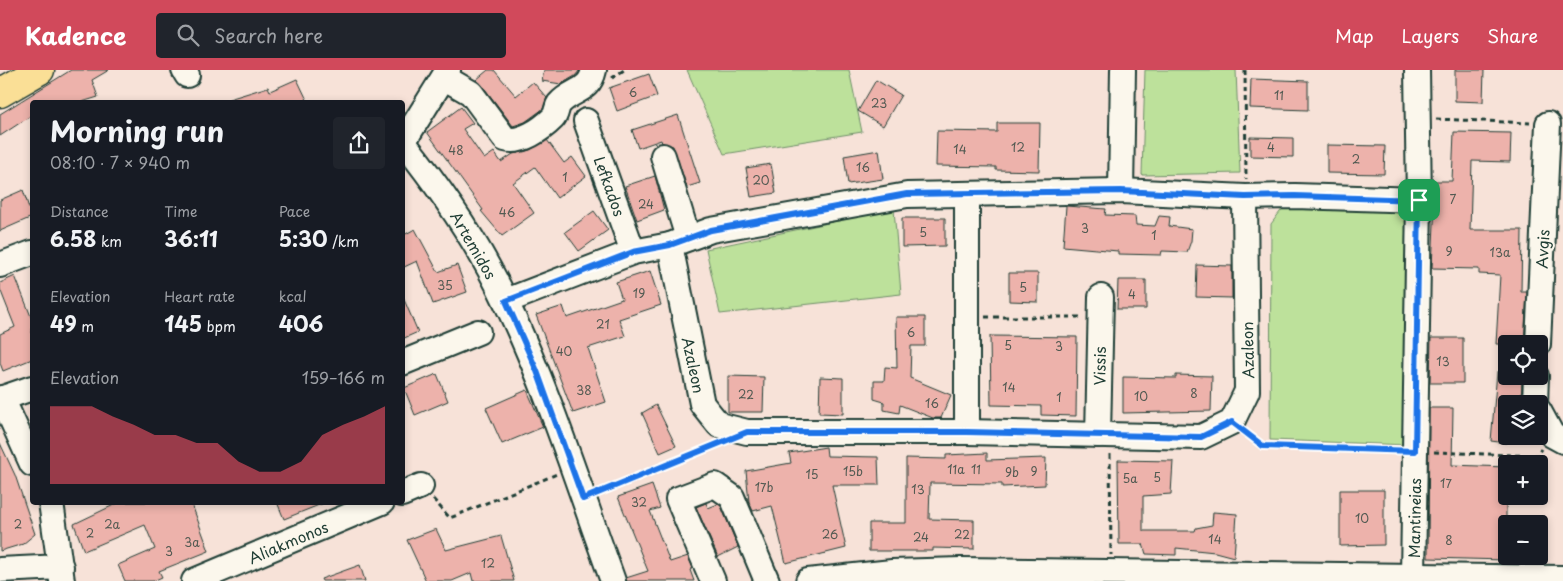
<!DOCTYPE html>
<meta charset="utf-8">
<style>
body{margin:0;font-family:"Playpen Sans",sans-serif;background:#20242c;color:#f1f3f6;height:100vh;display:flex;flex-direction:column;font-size:19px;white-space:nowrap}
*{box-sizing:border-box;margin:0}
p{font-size:16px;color:#9ea1a6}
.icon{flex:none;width:28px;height:28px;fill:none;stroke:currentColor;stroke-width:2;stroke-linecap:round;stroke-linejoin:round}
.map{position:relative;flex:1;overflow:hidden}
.sheet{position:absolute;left:30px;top:30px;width:375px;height:405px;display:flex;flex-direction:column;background:#171b24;border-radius:5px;box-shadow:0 2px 8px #0003}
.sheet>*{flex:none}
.fabs{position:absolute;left:1498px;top:265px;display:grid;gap:10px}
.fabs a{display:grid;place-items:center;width:50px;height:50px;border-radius:5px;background:#171b24;box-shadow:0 2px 8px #0003;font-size:25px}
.pin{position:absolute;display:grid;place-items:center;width:42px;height:42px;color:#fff;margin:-21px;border-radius:10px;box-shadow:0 2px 8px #0006}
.round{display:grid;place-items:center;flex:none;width:52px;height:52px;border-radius:5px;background:#20242c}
.summary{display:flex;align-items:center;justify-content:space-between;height:85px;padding:0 20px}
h1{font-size:28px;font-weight:700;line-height:38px}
.metrics{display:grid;grid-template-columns:repeat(3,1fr);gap:8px;height:85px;padding:5px 20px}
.metrics div{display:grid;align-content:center}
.metrics b{font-size:21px;font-weight:700}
.metrics small{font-size:14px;font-weight:400}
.metrics p{font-size:14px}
.chart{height:140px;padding:10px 20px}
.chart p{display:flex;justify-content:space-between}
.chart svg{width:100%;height:90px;margin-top:5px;fill:#d1495b;opacity:.7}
header{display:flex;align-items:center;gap:30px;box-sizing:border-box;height:70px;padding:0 25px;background:#d1495b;color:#fff}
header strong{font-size:24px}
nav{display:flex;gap:28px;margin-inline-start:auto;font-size:18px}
.search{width:350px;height:45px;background:#20242c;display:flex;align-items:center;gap:12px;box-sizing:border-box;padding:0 18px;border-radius:5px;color:#9ea1a6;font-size:19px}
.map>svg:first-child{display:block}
.green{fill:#bde19b;stroke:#6e8f68}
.building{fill:#edb2ab;stroke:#1f3d34}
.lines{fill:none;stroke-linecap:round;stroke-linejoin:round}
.minor-casing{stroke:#1f3d34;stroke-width:28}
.major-casing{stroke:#1f3d34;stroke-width:31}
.path{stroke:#1f3d34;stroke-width:3;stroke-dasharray:5 4;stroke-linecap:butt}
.minor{stroke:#fbf7ec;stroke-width:24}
.major{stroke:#fadf96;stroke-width:28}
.route-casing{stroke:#fff;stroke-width:10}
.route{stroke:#1a73e8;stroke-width:6}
.labels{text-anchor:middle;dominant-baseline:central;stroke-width:4;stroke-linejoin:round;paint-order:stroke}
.number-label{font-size:12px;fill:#525a52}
.street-label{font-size:15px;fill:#1f3d34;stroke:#fbf7ec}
</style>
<header>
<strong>Kadence</strong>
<div class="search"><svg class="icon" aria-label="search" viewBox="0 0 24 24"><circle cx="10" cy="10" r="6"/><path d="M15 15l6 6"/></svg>Search here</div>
<nav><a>Map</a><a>Layers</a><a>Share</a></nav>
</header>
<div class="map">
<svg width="1563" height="511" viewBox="0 0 1563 511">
<rect width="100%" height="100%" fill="#f7e2d8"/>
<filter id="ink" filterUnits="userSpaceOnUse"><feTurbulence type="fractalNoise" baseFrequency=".02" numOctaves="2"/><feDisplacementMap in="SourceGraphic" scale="10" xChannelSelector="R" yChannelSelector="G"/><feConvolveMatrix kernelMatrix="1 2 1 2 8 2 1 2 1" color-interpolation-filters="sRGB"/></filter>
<g filter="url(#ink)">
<g class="green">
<path d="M687,0H849L862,62L724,84Z"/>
<path d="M1145,0H1236L1240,103L1142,105Z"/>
<path d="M1409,137L1408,375L1270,370L1271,154L1283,138Z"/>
<path d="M894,139L901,224L720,244L706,179Z"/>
</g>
<g class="building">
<path d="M71,0H109L92,10L98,27L82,32H32V45L0,66V44Z"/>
<path d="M488,0H494L516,26L533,12L547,28L543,39L525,52L513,56L482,15L476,10Z"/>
<path d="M544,0H580L575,6L561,14L542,11Z"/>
<path d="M1455,0H1484L1483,32L1455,31Z"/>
<path d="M649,4L657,26L617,41L609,18Z"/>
<path d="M297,9L308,32H229V29L268,17L270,21Z"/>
<path d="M1251,9L1308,11V40L1250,38Z"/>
<path d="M876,10L901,25L883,56L858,41Z"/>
<path d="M461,37L473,53L463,59L484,89L494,82L501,92L513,84L530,80L547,70L564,93L572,87L586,106L557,128L535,97L513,113L534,143L502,166L481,141L483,140L427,62Z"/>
<path d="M678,45L700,113L687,117L673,76L662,73L661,70L638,78L632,60Z"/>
<path d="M997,53H1040L1039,101L996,100V97L936,96L937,61L997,62Z"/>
<path d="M1454,62L1511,63L1510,92L1472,91L1470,160H1522L1521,222H1527L1524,274H1496L1500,205L1479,204V199L1432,198L1436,111H1452Z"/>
<path d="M1250,67L1293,68V87L1250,86Z"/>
<path d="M1327,75L1385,76L1384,104L1327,103Z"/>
<path d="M879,80L883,109L848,114L844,86Z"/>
<path d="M771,94L776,123L751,127L746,98Z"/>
<path d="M655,106L664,140L637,150L625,116Z"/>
<path d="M23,120L32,147L0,161V130Z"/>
<path d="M1066,136L1106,139L1105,145L1135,146L1136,155L1155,156L1159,146L1170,147L1169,156L1192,159L1191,171L1187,182L1162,181L1161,185L1118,184V181L1063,176Z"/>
<path d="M594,141L608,160L579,181L565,162Z"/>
<path d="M902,148H945V176L902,177Z"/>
<path d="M415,159L438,202L457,195L467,222L433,234L417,191L402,198V166Z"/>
<path d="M1197,195L1232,196V228L1196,227Z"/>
<path d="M650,201L661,235L619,249L625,266L588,278L606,332L573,343L536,245L563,236L567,248L622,229L616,212Z"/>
<path d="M1009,203H1038V232L1009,231Z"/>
<path d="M15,206L32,249V289L3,301L0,293V264L15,257L0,219V213Z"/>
<path d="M1118,210H1146V239H1117Z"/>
<path d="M402,225L418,262L402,269Z"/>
<path d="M896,247H925V276H911L910,308L951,325L941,348H933L900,335L899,343L884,340V332L874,329V311H884L885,297L897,298Z"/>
<path d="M990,266L1077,267L1076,346L1041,345V336L991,335Z"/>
<path d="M1431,268H1463V313H1430Z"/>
<path d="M1497,302L1506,303V306H1518V310H1522L1521,334H1506V373L1491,371Z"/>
<path d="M437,304L448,331L415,345L404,318Z"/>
<path d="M1176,305L1212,306L1211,341L1123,343V307L1176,308Z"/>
<path d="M728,306L764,307L763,342H728Z"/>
<path d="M820,307L843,308V344L819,343Z"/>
<path d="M527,320L543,357L502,374L486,338Z"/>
<path d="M656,335L676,376L660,383L642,343Z"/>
<path d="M1429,338H1453L1452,395L1506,397V490L1428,488Z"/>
<path d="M0,373L15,405L35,464L23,474L0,481Z"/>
<path d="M826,377L827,386L878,387L879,415H832L846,478L786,493L772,436L753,441L749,432L746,401L791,393L789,383Z"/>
<path d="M987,383V390L1046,388L1045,415L1002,417V414L930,413L929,449L974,450V479L933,478V481H869V453H906V388L946,389V385Z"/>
<path d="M1118,390L1173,391L1171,424L1143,426V461H1195L1196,458L1212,455L1213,442L1237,444L1234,487L1215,482L1176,478V485L1146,484L1143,474H1119Z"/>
<path d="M652,415L660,438L650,441L670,492L688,486L693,498L690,500L694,511H626V508L648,501L618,427Z"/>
<path d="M1340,420H1384V475L1340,476Z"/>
<path d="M120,432H191L209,481L159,501L162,507L153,511H125L118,495L155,479L145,455L84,481L74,454Z"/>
<path d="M277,432H324V433L284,449Z"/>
<path d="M706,433L708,438L718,434L721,436L738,477L718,487L696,437Z"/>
<path d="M436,459L446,480L501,466L514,511H473L471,503L452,511H426L407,470Z"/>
<path d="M360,495L365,511H322L321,509Z"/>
</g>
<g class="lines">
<defs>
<g id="minor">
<path d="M184,0L187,5"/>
<path d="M445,8L471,23L505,69C521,74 542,59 553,48C557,44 556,38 559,34C572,19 589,23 594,0"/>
<path d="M586,51L633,182"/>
<path d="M404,73C443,122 479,174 506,232C549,321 579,418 613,511"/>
<path d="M402,74L448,0"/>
<path d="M663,86L688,168"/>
<path d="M1121,121L1123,0"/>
<path d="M967,124V362"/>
<path d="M670,175L702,334L719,355L747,362H967L1201,367L1232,352L1247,321L1245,127"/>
<path d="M0,195L32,183"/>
<path d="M506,231L633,182L670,175L711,160L907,125L1121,121L1245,127L1295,126L1419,130"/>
<path d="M1538,274L1548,54"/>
<path d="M402,293L478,262"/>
<path d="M2,328L32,394"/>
<path d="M0,329L32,318"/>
<path d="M1535,334L1536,306"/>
<path d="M1539,341L1552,365L1563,371"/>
<path d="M1098,365L1101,227"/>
<path d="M402,424L421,416"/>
<path d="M51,432L62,511"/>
<path d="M0,500L61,497"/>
<path d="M1413,506L1419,130L1417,0"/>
<path d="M194,511L382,432"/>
<path d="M713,511L678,429L715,415L732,427L767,511"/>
<path d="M808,511L892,502L961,500L1563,508"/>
</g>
<path id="major" d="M0,23L40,0"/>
</defs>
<use href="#minor" class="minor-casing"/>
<use href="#major" class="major-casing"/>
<g class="path">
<path d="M1245,0L1246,109"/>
<path d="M612,8L624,0"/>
<path d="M1436,49L1530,53"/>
<path d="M985,247H1082"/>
<path d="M1246,363L1263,376L1398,380"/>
<path d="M1434,382L1536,386L1541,379"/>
<path d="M1110,384L1111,485"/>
<path d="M602,421L716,375"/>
<path d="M433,429L450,448L557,404"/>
</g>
<use href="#minor" class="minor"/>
<use href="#major" class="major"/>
</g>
</g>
<g class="lines" filter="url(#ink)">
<defs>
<path id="route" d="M1121,121L1245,127L1295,126L1419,130L1415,381L1263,376L1232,352L1201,367L967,362H747L583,429L537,301L506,231L633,182L670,175L711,160L776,148L907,124Z"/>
</defs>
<use href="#route" class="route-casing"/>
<use href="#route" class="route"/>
</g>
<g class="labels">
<g class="number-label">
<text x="633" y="22">6</text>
<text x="1279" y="25">11</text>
<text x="879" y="33">23</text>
<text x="1018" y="77">12</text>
<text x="1271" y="77">4</text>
<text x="960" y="79">14</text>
<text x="456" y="80">48</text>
<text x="1356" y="89">2</text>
<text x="863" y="97">16</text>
<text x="565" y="107">1</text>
<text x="761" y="110">20</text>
<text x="1453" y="129">7</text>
<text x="646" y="134">24</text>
<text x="507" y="142">46</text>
<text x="1085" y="158">3</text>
<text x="923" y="162">5</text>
<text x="1154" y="165">1</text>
<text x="1449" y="181">9</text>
<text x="1500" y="182">13a</text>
<text x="445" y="215">35</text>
<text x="1023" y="217">5</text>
<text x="639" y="223">19</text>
<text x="1132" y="224">4</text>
<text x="603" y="254">21</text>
<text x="911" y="262">6</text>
<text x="1008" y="275">5</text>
<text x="1059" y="276">3</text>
<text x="564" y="281">40</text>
<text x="1443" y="291">13</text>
<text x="1009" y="317">14</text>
<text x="584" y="320">38</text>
<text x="1194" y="323">8</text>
<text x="746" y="324">22</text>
<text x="1141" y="326">10</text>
<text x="1059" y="327">1</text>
<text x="932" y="333">16</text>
<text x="956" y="399">11a</text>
<text x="976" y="399">11</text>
<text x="853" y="401">15b</text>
<text x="1034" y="401">9</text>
<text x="1012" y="402">9b</text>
<text x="812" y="404">15</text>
<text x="1157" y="407">5</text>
<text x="1130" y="408">5a</text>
<text x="1446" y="413">17</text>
<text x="764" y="417">17b</text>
<text x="918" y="419">13</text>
<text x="639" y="432">32</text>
<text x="1362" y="448">10</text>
<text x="18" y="454">2</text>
<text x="112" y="454">2a</text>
<text x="90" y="463">2</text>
<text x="830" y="464">26</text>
<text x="962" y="464">22</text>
<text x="921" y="467">24</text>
<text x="1215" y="469">14</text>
<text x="1449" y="470">8</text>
<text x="192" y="472">3a</text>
<text x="169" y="481">3</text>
<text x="488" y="493">12</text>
</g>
<g class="street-label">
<text transform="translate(610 116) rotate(70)">Lefkados</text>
<text transform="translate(474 175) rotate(60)">Artemidos</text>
<text transform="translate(1542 179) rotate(-87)">Avgis</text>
<text transform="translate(1247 280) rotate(-91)">Azaleon</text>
<text transform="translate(694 295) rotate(78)">Azaleon</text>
<text transform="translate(1099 296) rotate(-89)">Vissis</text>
<text transform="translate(1414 448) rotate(-89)">Mantineias</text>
<text transform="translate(288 472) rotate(-23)">Aliakmonos</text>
</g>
</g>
</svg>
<div class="fabs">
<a><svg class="icon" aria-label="locate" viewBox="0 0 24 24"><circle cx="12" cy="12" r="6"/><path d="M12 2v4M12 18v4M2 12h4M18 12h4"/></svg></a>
<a><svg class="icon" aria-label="layers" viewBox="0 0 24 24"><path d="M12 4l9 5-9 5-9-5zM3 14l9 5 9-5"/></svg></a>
<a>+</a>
<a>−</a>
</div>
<div class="pin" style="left:1419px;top:130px;background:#1e9e55"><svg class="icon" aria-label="arrive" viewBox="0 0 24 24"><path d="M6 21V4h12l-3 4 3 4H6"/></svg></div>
<section class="sheet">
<div class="summary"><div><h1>Morning run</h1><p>08:10 · 7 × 940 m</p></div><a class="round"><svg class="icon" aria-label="share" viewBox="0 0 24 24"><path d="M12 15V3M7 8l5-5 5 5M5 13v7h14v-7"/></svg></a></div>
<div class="metrics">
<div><p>Distance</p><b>6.58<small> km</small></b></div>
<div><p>Time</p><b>36:11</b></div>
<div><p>Pace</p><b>5:30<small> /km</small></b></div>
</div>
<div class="metrics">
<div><p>Elevation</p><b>49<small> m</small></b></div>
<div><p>Heart rate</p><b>145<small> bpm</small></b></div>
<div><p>kcal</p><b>406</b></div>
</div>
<div class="chart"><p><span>Elevation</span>159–166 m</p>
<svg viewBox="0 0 160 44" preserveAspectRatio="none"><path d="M0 44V6L10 6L20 6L30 11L40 15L50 20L60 20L70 24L80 24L90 33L100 38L110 38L120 33L130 20L140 15L150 11L160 6V44z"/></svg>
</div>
</section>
</div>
